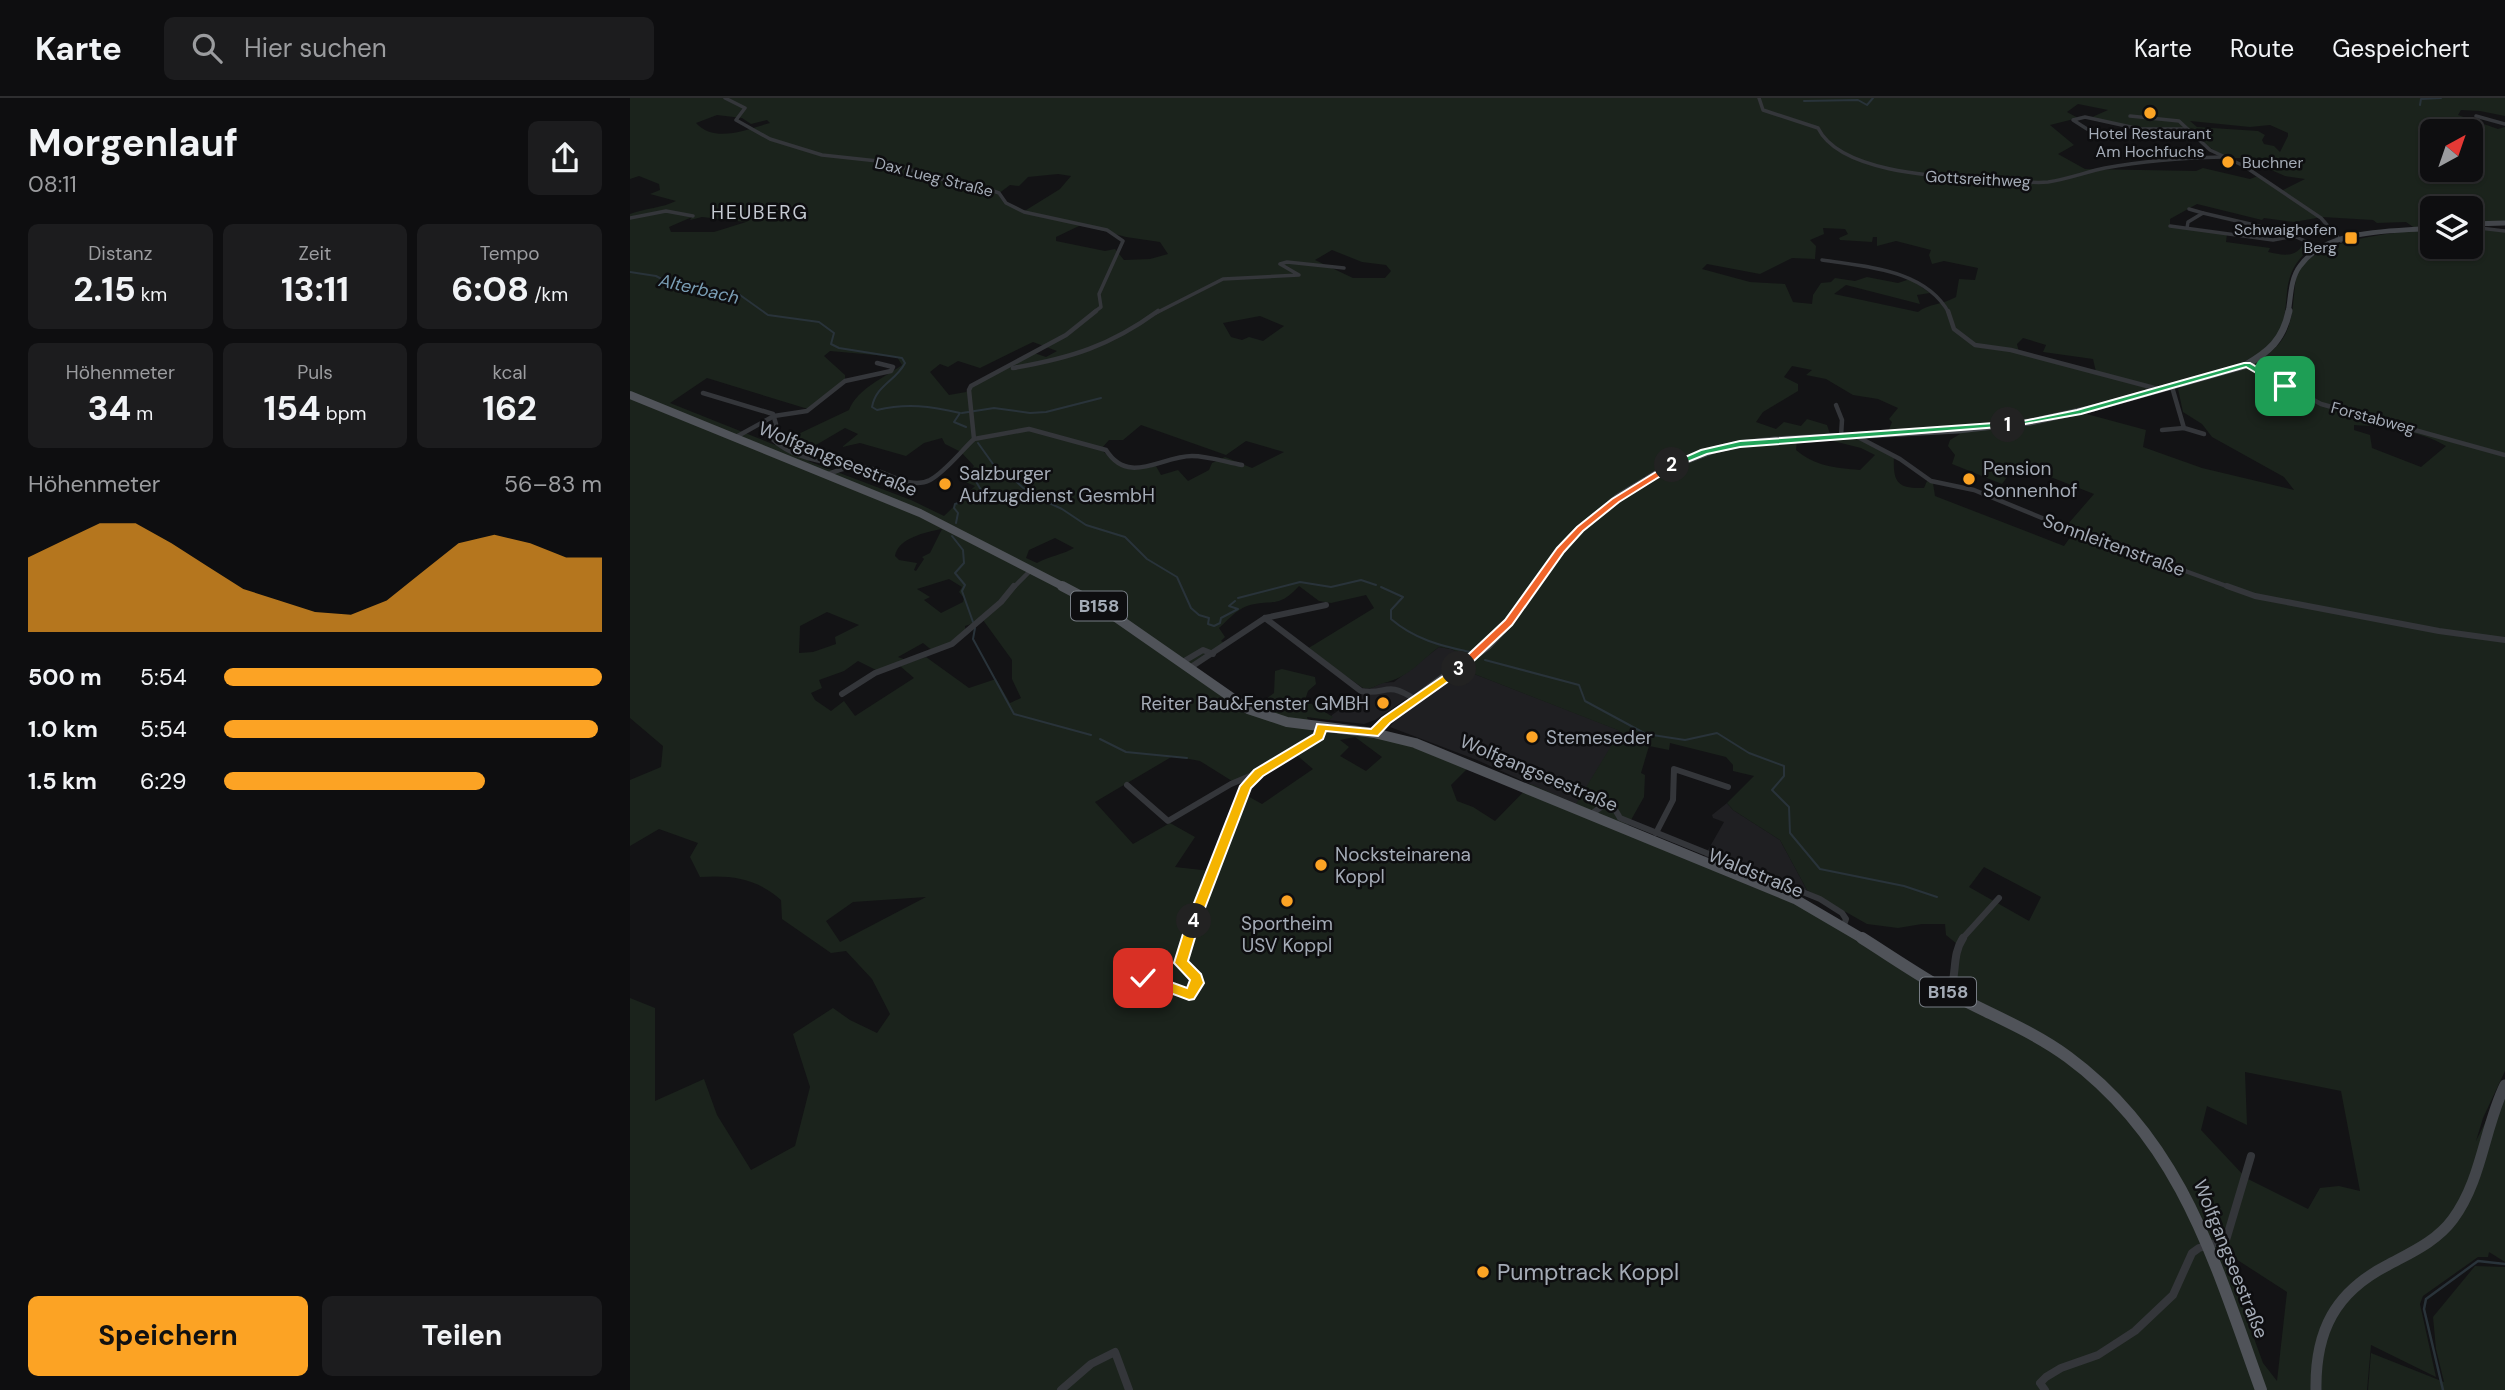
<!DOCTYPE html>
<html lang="de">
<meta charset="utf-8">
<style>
body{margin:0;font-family:"DM Sans",sans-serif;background:#1c1c1e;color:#f1f3f6;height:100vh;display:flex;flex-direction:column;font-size:26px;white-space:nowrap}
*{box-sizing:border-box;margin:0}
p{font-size:23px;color:#9b9c9f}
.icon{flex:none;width:38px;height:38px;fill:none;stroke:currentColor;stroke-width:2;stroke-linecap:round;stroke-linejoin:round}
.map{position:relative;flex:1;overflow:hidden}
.side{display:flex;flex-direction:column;background:#0e0e10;width:630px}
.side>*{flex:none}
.needle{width:46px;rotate:40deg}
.tools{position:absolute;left:1790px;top:21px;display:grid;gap:14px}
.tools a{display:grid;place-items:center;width:63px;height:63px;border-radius:10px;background:#0e0e10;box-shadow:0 2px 5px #0004,0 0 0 2px #2e2e30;font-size:35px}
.pin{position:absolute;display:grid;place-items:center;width:60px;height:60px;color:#fff;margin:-30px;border-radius:14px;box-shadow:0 4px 10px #0006}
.km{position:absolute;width:35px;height:35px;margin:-18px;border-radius:50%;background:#222;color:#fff;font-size:19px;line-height:35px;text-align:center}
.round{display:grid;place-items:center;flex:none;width:74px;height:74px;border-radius:10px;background:#1c1c1e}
.head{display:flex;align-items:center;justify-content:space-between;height:119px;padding:0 28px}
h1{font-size:38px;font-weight:700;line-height:52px}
.stats{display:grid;grid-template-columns:repeat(3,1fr);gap:10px;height:119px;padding:7px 28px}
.stats div{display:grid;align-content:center;border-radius:10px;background:#1c1c1e;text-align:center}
.stats b{font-size:35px;font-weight:700}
.stats small{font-size:19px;font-weight:400}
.stats p{font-size:19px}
.chart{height:196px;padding:14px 28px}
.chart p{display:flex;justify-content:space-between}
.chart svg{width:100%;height:126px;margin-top:7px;fill:#fca324;opacity:.7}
.primary-button{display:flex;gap:14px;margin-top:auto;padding:14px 28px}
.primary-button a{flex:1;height:80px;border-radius:10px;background:#fca324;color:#111;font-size:28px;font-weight:700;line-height:80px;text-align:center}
.primary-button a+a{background:#1c1c1e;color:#f1f3f6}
ul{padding:0 28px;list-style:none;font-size:23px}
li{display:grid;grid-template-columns:112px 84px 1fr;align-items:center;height:52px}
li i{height:18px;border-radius:9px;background:#fca324}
header{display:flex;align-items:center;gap:42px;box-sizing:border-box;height:98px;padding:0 35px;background:#0e0e10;border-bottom:2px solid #2e2e30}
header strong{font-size:33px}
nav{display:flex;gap:38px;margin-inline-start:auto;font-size:24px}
.search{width:490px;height:63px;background:#1c1c1e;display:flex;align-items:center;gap:18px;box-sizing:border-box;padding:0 24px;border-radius:10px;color:#9b9c9f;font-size:26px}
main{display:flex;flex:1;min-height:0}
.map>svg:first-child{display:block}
.built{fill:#1f1f22}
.green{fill:#1b231c;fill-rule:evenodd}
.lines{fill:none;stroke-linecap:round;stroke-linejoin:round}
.stream-far1{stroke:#29333a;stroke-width:2}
.stream{stroke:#29333a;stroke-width:2.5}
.street-far3{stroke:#34363a;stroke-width:3.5}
.street-far2{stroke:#34363a;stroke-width:4.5}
.street-far1{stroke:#34363a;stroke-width:6}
.street{stroke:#34363a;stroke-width:8}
.secondary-far3{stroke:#42454a;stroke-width:5}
.secondary-far2{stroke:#42454a;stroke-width:7}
.secondary-far1{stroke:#42454a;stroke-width:9}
.secondary{stroke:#42454a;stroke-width:11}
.primary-far2{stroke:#505359;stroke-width:8}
.primary-far1{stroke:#505359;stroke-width:10}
.primary{stroke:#505359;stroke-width:12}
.split-1{fill:#22a559;stroke:#fff;stroke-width:2}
.split-2{fill:#22a559;stroke:#fff;stroke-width:2}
.split-3{fill:#f0652b;stroke:#fff;stroke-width:2}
.split-4{fill:#f5b400;stroke:#fff;stroke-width:2}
.split-5{fill:#f5b400;stroke:#fff;stroke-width:2}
.poi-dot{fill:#fca324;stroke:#0e0e10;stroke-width:2.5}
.labels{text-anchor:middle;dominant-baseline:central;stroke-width:5;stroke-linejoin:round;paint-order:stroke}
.far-poi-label{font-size:16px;fill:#a4abb6;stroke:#0e0e10}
.far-street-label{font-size:16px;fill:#a4abb6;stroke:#0e0e10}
.far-water-label{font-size:18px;font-style:italic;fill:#799db4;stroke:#0e0e10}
.shield{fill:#0e0e10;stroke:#777c84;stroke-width:2}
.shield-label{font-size:18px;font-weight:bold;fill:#a4abb6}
.far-quarter-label{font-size:19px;letter-spacing:2px;fill:#c5cad2;stroke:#0e0e10}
.street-label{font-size:19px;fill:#a4abb6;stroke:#0e0e10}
.poi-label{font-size:19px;fill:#a4abb6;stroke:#0e0e10;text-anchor:start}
.near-poi-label{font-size:23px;fill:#a4abb6;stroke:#0e0e10;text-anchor:start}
</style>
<header>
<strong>Karte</strong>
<div class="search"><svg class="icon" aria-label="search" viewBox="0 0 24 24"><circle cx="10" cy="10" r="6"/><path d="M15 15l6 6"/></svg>Hier suchen</div>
<nav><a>Karte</a><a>Route</a><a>Gespeichert</a></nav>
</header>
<main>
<section class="side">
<div class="head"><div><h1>Morgenlauf</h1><p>08:11</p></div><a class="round"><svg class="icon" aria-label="share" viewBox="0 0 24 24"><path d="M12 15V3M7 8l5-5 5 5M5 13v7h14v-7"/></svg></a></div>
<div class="stats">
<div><p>Distanz</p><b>2.15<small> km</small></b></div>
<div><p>Zeit</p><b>13:11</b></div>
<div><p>Tempo</p><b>6:08<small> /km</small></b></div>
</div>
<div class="stats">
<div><p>Höhenmeter</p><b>34<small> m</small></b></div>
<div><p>Puls</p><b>154<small> bpm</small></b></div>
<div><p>kcal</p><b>162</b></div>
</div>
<div class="chart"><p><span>Höhenmeter</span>56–83 m</p>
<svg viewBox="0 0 160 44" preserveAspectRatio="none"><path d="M0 44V18L10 12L20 6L30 6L40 13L50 21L60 29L70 33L80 37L90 38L100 33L110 23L120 13L130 10L140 13L150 18L160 18V44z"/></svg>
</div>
<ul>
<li><b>500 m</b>5:54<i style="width:100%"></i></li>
<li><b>1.0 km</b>5:54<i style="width:99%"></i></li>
<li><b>1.5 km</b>6:29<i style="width:69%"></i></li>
</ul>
<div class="primary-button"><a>Speichern</a><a>Teilen</a></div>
</section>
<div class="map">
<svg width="1875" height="1292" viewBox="0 0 1875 1292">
<rect width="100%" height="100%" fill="#131315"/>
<g class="built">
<path d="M809,549L821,551L839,559L745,622L734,626L699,622L702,617L739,591L752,585L764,584Z"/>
<path d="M834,572L991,633L946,707L847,662L760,629L767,620Z"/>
<path d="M1097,705L1103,712L1150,742L1177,792L1171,795L1074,759L1094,724L1083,720L1082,717Z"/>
</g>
<g class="green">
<path d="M0,0H1875V18L1850,13L1831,12L1828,17L1868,31L1875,29V123L1841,125V110H1802V129L1786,131L1776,124L1747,125L1743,122L1692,119L1664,124L1634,120L1632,122L1567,106L1540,121V129L1597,136L1596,144L1640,150L1638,154C1652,157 1664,160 1672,148H1684C1639,180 1671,216 1639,247C1615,271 1579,272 1550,284L1614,266L1420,319L1349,328L1258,334L1262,324L1259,321L1268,310L1248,301L1223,297L1196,281L1176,277L1182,272L1162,268L1154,279L1168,286V293L1133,314L1126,324L1146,331L1154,324L1171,328L1177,321L1197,327L1200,336C1179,343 1153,340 1130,342C1089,346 1054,358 1019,379L1013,378L1015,381C984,402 952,422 928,452C898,489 876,528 839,559L821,551L809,549C789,564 779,579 754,585C745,587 743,592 733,590L677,551L744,510L736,497L701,505L689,503L669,488C647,512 642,500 617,508C606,512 597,523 589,530L595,539L591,543L597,547L560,569L624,610L644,595L645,573L652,571L685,579L686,586L678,593L675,602L703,619L699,622L677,619L682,634C738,632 788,650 839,669L821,687L827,703L843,709L865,723L901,686L946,706L990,633L834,572C850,558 866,543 879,527C900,502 915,473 936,449C972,407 1035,365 1088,352C1114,345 1140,344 1167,342L1166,352C1184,368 1206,370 1230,372L1245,357L1231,350L1195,341L1229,339L1264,357C1263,382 1265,391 1294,390L1297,383L1303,385L1305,398L1434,448L1444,434L1438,426L1464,396L1413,376L1410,379L1383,371L1372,386L1322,366L1325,357L1318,348L1320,342L1330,336L1326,332L1401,325L1453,315L1516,332L1513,349L1572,370L1664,392L1654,379L1582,339L1572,326L1553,314L1548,291C1577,272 1618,277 1645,250C1665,231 1662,205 1666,180C1674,140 1773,134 1802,131V149H1841V130L1875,134V973L1853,1020L1846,1043L1875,984V1164L1859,1154L1858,1159H1848L1793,1198L1790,1206L1806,1279L1741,1247L1737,1292H0V900L25,910V1003L74,981L87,1017L121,1072L165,1048L180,989L163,936L203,910L220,922L247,935L260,916L242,881L216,853L201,855L152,821L151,802C126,780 102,777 70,779L60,759L68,745L29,731L0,748V682L31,669L33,648L0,620V116C16,110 32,110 46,103L20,96L30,92L29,86L9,78L0,81ZM1448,6L1478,12L1460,20L1510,30H1558L1573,45L1596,60H1622L1634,66L1632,68L1655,78L1675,81L1651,93L1628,78L1620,81L1573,70L1566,73L1455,71L1428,56L1444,47L1420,27L1448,20L1437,14ZM87,17L112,20L121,26L137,22L140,25C118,31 85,46 66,25ZM1560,23L1620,29L1640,27L1658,35V38L1650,54L1644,48L1634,46L1632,42L1635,37L1628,33L1567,29ZM1802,33H1841V72H1802ZM428,76L441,78L430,91L393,114L374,105L368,96L380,87L389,88L398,79ZM62,119L60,122L72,119L116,124L84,134H41L39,129ZM451,127L496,139L530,144L538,156L520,161L494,162L485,151L475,153L426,143V139ZM1193,130L1215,131L1218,136L1209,140L1210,142L1242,144L1243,139H1247V148L1266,143L1301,152L1299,157L1302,166L1314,163L1348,170L1345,182L1329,181L1326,199C1314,206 1298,206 1288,214L1204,196L1216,187L1290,206L1287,197L1300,195L1280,181L1268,185L1237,179L1225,183L1205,180L1201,184L1191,185L1183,197L1182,206L1163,204L1155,186L1120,184L1072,171L1077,166L1130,176L1162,160L1185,161L1186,148L1180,142L1194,136ZM702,152L732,164L756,167L761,173L755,180H723L685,162ZM630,218L654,228L633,243L619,239L612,242L601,239L593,225ZM1393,240L1416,247L1413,254L1463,261L1466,274L1389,255L1387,246ZM403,244L427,253L416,259L404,255L343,286L336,294L319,297L300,274L310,266L318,269L328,263L350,270ZM200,253L267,259L272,267C254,280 228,290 219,312L145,347L40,305L77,280L178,311L194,302L215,282V277L194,258ZM511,327L596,357L616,343L654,354L622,370L595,359L582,365L579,372L558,383L548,372L531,377L526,368C497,374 491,371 471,351L479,342H493ZM1724,327C1755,329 1789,332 1816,348L1791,369L1742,350L1740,337L1724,332ZM215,330L228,336L212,349L230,345L276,358L294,345L312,340L315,346L331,354L344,368L333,383L345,388L314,418L281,402L178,363L196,352L186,347ZM312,431L300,455L292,459L294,461L286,473L284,472L287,465L269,462L265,458C268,440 296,434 312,431ZM425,440L444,450C434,456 420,458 407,465L396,460L399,452ZM319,481L332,489L329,494L334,500L333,504L311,515L294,502L300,499L287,491ZM197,514L229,527L205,539L206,546L183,554L169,555L170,528ZM353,522L382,562V581L391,600L380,605L366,581L339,590L296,559L270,568L284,580L225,618L214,603L201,613L185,602L181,595L192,590L189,582L214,573L228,563L248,573L279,563L268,559L293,545L304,554L336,536L335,528ZM725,639L752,659L736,673L710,658L719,649L710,642ZM1040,645L1096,659L1103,667V673L1124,678L1097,705L1103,712L1150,742L1177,792L1237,826L1268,830L1292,826H1315L1316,837L1327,846L1321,868L1322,891L1259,853L1236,846L1180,812L1091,776L1074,759L997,729L1014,699L1015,677L1011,675L1019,648L1039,652ZM663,654L683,671L632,706L614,696L581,773L545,769L565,739L540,725L503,746L465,704L543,658L570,663L602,683L625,675ZM1354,769L1411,799L1399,823L1339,789ZM296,799L210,844L196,823L223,804ZM1615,974L1711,993L1730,1093L1709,1088L1690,1090L1678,1111L1616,1080L1571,1032L1577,1008L1617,1027ZM1592,1152L1657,1194L1647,1283L1633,1265Z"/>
<path d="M1845,1168L1875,1169V1292H1738L1741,1255L1814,1284L1806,1251L1803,1219Z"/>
</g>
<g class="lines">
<g class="stream-far1">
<path d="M1174,3L1228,2L1237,7L1243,0"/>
<path d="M1790,7L1791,1L1811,0"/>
<path d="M0,174L26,178L41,186L60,190L110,197L138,217L189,224L204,235L201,246L209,250L272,260L275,265C266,283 246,287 242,309L247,312C276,305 301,308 330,315L324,324L336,329"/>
<path d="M332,315L364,310L400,315L416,314L471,300"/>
<path d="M348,345L368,373L380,378L400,396L432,411L456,427L495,439L517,461L547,479L561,510L569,517L579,520L578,526L584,528L590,525L591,520L608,511L599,508L605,503"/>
<path d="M326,425L328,415L324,410L325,406C337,403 340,396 351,392L344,380L350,377L377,378"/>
<path d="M322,438L333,452L334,465L325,475L335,487L332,493L343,524"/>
<path d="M751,489L773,499L761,512V521C784,541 811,548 840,554"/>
<path d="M608,500L670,484L701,489L731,482L746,487"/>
<path d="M345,530L343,541L384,616L461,637"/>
<path d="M855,562L949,587L955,603L1016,636L1055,642L1087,635L1119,655L1154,668V678L1142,692L1159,709L1160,735L1190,771L1274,788L1307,799"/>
<path d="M470,641L496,654L557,660"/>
</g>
<path class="stream" d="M1813,1292L1794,1211L1796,1201L1848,1163L1875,1166"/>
<g class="street-far3">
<path d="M95,0L115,10L106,22L140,41L192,57L257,64L305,80L352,89L369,95L376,105L394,114L477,132L493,143L469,196L471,209L463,215"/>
<path d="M1129,0L1133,12L1188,30C1211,77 1319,79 1365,82C1382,82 1401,86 1418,84C1438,81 1456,74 1475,70C1514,63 1553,60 1592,59"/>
<path d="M1500,18L1549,23L1580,52L1614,68L1691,120L1711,143"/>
<path d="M1846,18L1875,26"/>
<path d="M1457,31L1443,22L1455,19L1510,31H1557"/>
<path d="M1559,111L1573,115"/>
<path d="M0,120L36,113L63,118"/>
<path d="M1540,128L1643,142L1664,138L1691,150"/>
<path d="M1841,129L1875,133"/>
<path d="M1557,130L1558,124L1573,115L1663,136"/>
<path d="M1192,162C1236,169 1295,171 1319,215"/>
<path d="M526,215L593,181L669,177L650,166L657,164L714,170"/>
</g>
<g class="street-far2">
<path d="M1318,213L1324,231L1345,247L1381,252L1532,292"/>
<path d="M1617,266L1691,306L1875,357"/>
<path d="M383,270C441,260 480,248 528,213"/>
<path d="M1542,289L1554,330L1574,336"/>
<path d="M73,295L143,316L146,326L137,335C156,360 187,361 215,369"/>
<path d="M1206,307L1212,322L1211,338"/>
<path d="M1532,332L1554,330"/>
<path d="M1224,337L1270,361L1301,383L1344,392L1434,429L1602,490"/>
<path d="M106,339L144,318L177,313L215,283L261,273L263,269L247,265"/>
<path d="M344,341L399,331L476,352C499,388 531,358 562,358C578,358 596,364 612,367"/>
<path d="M196,377C208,372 219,368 233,369C254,371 279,393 300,382C316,373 331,353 344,341L339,292L341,288L436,237L466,213"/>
<path d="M383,490L402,471"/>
</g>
<g class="street-far1">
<path d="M1597,488L1625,498L1809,533L1875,542"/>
<path d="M635,520L731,593C758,598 754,581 786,602"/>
<path d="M556,562L573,552L583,556"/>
<path d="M558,571L635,520L696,507"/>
<path d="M212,596L245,575L322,546L371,504L384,488"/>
<path d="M497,687L538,723L601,686L627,675"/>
<path d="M960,717L975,706L983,708L990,720L1190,801L1212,815L1216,821L1214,827"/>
<path d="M1026,735L1043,702L1044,671L1098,689"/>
<path d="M558,842L616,688L629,675L689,638L691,629"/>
<path d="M1331,842L1369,800"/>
</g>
<g class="street">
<path d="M513,879L560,897L568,885L567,880L551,865L559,840"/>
<path d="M1319,895C1328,877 1321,858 1333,840"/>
<path d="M431,1292L461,1266L485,1254L499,1292"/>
<path d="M1415,1292L1410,1285L1416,1279L1431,1270L1468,1257L1505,1233L1543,1197L1562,1155L1569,1150L1596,1142L1621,1058"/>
</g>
<g class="secondary-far3">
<path d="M1841,126L1875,125"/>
<path d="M1658,215C1661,200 1660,181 1670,168C1697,130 1761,134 1802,130"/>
</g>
<path class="secondary-far2" d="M903,490L947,433L988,399L1034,371L1084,352L1109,346L1145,342L1328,332L1400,324L1464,310L1614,268C1639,254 1653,242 1659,213"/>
<path class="secondary-far1" d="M744,635L758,621L857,548L875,529L904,488"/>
<path class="secondary" d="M1686,1292C1685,1233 1705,1194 1758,1167C1782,1154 1807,1143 1823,1121C1852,1082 1854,1030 1875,987"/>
<path class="primary-far2" d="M0,297L290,415L436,490"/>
<path class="primary-far1" d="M432,488L470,508L618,611L657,624L744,635L785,645L1165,801L1235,842"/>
<path class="primary" d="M1232,840C1262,859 1291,879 1322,896C1361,917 1403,933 1438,959C1552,1043 1585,1165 1631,1292"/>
</g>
<path class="split-1" d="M1614,265H1620L1659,288L1652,290L1616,269L1451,316L1378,329L1374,327L1447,312Z"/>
<path class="split-2" d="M1378,324L1382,325V328L1110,349L1077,356L1045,369L1037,367L1071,352L1110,343Z"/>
<path class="split-3" d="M1042,364L1045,365V369L989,404L953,433L934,454L882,527L833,573H826V568L875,522L927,450L947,429L982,401Z"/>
<path class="split-4" d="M829,567L833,568V573L760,625L748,638L696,633L693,641L633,678L621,690L570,823L564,828L559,827L557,823L610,688L624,672L684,636L687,626L741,631L752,620Z"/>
<path class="split-5" d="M564,818L570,823L558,863L571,876L574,885L564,901L559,902L508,883L506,880L513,874L557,890L560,882L544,865L557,823Z"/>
<g class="poi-dot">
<circle cx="1520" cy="15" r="7"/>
<circle cx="1598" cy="64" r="7"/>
<rect x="1714" y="133" width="14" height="14" rx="3.5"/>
<circle cx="1339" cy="381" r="7"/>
<circle cx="315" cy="386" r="7"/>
<circle cx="753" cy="605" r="7"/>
<circle cx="902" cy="639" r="7"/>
<circle cx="691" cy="767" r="7"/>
<circle cx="657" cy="803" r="7"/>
<circle cx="853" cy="1174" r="7"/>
</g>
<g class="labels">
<g class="far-poi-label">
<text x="1520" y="35">Hotel Restaurant<tspan x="1520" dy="18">Am Hochfuchs</tspan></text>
<text x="1612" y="64" text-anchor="start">Buchner</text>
<text x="1707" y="131" text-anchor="end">Schwaighofen<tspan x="1707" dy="18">Berg</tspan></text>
</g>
<g class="far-street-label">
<text transform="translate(304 79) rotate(14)">Dax Lueg Straße</text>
<text transform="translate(1348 81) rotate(3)">Gottsreithweg</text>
<text transform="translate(1743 320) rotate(15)">Forstabweg</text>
</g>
<g class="far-water-label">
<text transform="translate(69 191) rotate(13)">Alterbach</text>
</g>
<g class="shield">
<rect x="441" y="493.5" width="56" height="29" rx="5"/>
<rect x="1290" y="879.5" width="56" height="29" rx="5"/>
</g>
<g class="shield-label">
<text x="469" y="508">B158</text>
<text x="1318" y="894">B158</text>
</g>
<g class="far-quarter-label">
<text x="130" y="114">HEUBERG</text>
</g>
<g class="street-label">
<text transform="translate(208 361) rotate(22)">Wolfgangseestraße</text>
<text transform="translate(1484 447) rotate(20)">Sonnleitenstraße</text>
<text transform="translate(909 675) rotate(23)">Wolfgangseestraße</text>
<text transform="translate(1126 775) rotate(22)">Waldstraße</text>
<text transform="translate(1601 1161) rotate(68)">Wolfgangseestraße</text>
</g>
<g class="poi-label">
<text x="1353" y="370">Pension<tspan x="1353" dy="22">Sonnenhof</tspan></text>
<text x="329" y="375">Salzburger<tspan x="329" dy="22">Aufzugdienst GesmbH</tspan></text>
<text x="739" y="605" text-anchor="end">Reiter Bau&amp;Fenster GMBH</text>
<text x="916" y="639">Stemeseder</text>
<text x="705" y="756">Nocksteinarena<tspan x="705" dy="22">Koppl</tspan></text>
<text x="657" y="825" text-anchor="middle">Sportheim<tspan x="657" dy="22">USV Koppl</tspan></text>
</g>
<g class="near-poi-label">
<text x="867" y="1174">Pumptrack Koppl</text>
</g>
</g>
</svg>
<div class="tools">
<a><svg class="needle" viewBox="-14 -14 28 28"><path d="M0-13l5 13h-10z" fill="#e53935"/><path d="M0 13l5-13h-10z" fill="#9b9c9f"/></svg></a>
<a><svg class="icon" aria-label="layers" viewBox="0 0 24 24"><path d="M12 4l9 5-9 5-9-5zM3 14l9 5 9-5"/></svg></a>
</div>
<div class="pin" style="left:1655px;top:288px;background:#1e9e55"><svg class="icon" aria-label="arrive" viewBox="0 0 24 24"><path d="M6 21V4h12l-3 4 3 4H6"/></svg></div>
<div class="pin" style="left:513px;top:880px;background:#d93025"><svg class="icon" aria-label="check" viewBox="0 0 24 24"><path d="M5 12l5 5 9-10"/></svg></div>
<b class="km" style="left:1378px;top:327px">1</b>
<b class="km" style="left:1042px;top:367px">2</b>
<b class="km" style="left:829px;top:571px">3</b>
<b class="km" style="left:564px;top:823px">4</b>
</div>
</main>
